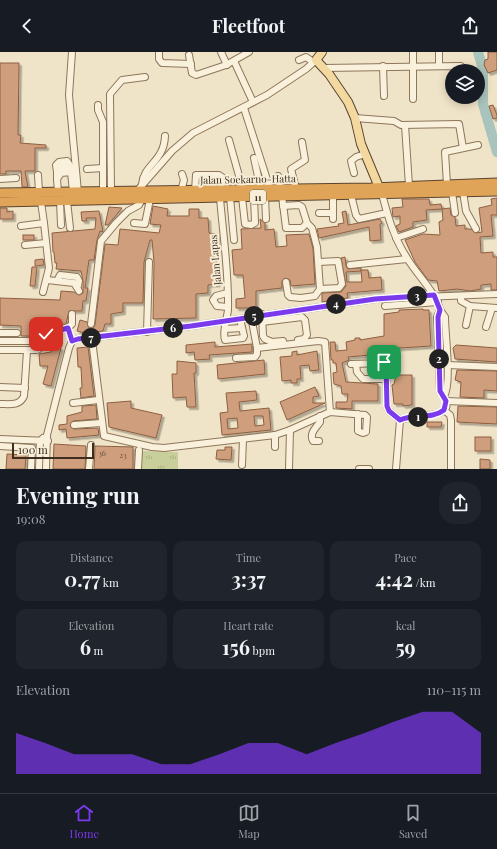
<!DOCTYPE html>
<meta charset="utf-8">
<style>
body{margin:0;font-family:"Playfair Display",serif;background:#20242c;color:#f1f3f6;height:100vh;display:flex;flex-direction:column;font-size:15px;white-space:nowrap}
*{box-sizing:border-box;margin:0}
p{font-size:13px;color:#9ea1a6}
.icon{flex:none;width:22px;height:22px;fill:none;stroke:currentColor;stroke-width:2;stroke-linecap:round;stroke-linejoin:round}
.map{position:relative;height:417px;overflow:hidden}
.drawer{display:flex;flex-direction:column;background:#171b24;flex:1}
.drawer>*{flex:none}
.fabs{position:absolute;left:445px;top:12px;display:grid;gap:8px}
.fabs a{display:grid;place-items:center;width:40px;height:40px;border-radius:50%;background:#171b24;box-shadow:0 2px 10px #0003;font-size:20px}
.scale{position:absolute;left:12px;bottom:10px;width:82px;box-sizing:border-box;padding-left:4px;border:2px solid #3d2e20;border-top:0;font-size:11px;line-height:14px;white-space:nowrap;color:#3d2e20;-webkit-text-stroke:3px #f7eed8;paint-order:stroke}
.pin{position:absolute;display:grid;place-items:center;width:34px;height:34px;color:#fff;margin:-17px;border-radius:8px;box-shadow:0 2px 6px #0006}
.km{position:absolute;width:20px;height:20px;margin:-10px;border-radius:50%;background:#222;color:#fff;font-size:11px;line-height:20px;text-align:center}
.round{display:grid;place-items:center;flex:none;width:42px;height:42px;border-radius:16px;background:#20242c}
.head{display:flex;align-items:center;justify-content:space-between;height:68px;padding:0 16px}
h1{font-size:22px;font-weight:700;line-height:30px}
.figures{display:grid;grid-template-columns:repeat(3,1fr);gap:6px;height:68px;padding:4px 16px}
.figures div{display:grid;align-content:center;border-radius:10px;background:#20242c;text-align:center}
.figures b{font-size:20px;font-weight:700}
.figures small{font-size:11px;font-weight:400}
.figures p{font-size:11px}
.chart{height:112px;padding:8px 16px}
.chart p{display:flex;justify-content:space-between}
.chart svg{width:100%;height:72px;margin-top:4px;fill:#7c3aed;opacity:.7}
header{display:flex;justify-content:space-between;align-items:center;height:52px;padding:0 16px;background:#171b24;font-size:18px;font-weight:700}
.tabs{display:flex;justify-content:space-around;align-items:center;height:56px;border-top:1px solid #363941;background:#171b24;font-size:11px;color:#9ea1a6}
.tabs a{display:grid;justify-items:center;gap:2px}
.tabs .active{color:#7c3aed}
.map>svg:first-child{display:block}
.grass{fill:url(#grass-tufts)}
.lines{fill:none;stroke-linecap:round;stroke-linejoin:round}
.river{stroke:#a9c4bc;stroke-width:10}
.building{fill:#cf9f7d;stroke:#8d5f41;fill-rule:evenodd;filter:url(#shadow)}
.minor-casing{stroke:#8d765c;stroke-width:8}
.major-casing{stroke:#5b4430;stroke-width:10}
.highway-casing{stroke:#5b4430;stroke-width:11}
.minor{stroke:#faf1dc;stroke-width:6}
.major{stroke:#f3d9a0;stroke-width:8}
.highway{stroke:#e0a458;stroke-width:9}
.route-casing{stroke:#fff;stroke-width:8}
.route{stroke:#7c3aed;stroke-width:5}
.labels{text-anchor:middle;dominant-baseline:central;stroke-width:4;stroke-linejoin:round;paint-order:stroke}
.number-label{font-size:8px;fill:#624a37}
.shield{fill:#f7eed8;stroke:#756857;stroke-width:1}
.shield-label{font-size:9px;font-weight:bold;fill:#3d2e20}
.street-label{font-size:10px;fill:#3d2e20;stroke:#f7eed8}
</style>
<header><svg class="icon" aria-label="back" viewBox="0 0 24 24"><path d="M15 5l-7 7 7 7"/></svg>Fleetfoot<svg class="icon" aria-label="share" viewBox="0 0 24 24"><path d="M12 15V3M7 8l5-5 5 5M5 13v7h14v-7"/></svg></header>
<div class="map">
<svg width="497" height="417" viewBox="0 0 497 417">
<defs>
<pattern id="grass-tufts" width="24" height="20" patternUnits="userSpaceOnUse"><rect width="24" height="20" fill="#c9cf9b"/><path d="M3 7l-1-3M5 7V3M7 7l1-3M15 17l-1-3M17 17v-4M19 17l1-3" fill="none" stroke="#aeb285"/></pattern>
<filter id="shadow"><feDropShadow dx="2.5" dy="2.5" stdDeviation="0" flood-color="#0004"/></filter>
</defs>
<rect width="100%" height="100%" fill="#f0e4c8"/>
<path class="grass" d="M142,399L178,400V417H142Z"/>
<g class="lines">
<path class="river" d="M478,0L483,17V52L497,100"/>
</g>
<g class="building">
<path d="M488,0H497V18L488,21L484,13L485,8L488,7Z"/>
<path d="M0,11H19L18,83H21L20,91L46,93V96H35V119H25L28,135H22L21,119H6V122H0Z"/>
<path d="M493,53L497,63V66L493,67L489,54Z"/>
<path d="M497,146V163H491L493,184L480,185L481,201L493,200V205H497V238H491V232L481,233V237L470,239L457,237L439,239L437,229L428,228L415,210L405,188L423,182L440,183L439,170L443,168L442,157L450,156L451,163L455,165L456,174L465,173V177H471L476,181L482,180L479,156L492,153L491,147Z"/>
<path d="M402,147H429L430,153L441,152L442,157L426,158L427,168L413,170V175L399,180L396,174L400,172V164L393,165L392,156L403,155Z"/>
<path d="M153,154L168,157L167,164H189V157H199V166H208L209,181L217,182V192H216L218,232L208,233V241L196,242V266L153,267L154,210L152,188H150L144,210L143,251H123V260L111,262V272H105L103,279L95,280L93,276L95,273L105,192L118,193L120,177L159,181L161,173L150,172Z"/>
<path d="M109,155L122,156L108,173H105Z"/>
<path d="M0,156H7V160L13,159V167H0Z"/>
<path d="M99,159L103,180L100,179L97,188L94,208H89L85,236H88L86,249H83L82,259H69L66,272L57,274H33V284H21V274L0,273V246L60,248L61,239L74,240L79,243L83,241V229L81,219L56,217L57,211H55L54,200H53L52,181L95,177L96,166H86L87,169H82L81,160Z"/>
<path d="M346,159L348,173L380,167L382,171L380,172L381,188L370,189L369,175L319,186L317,177L339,174L338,172L344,171L342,160Z"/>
<path d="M260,167L265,171V178L274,177L276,195L287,194L286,183L309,182L313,196L315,232L291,234L290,228L285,226L282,229V236L256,239V256H236V247L245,246L243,223H234L232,198L242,197L241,177L261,176Z"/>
<rect x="23" y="183" width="11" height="5"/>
<path d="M345,205L346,214L348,217L361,216V219L346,220L347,230H362L361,218H368L369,226L381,225L382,238L347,241L348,246L322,250V241L341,240L346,234L341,206Z"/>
<path d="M43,207L44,213L35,214V208Z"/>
<path d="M32,215H37L35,234H30Z"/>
<path d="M423,257V258H429L431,294L385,297V301L382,302L348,305L349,308L342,311L346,330L378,332V349H352V357L336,356V350H347L348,342H342L341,334L334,332L333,321L337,320L336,311H333V308H331L330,290H335L336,299L347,298L346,290L355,288V286H360V288L384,284V262L399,260V258Z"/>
<path d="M80,268L87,270L89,276L85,281L77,279Z"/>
<path d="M215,290V295L252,292V300L209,303L210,307L195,308L194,300L186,301V293Z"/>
<path d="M53,293L61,296L51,334L43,332L48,314H40L39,302L51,300Z"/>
<path d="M456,293L497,296V310L455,307L453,296Z"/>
<path d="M88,295L94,344L81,346L80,336H82L81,315H78L77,296Z"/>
<path d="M297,299V303L317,299L319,318L310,319L309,313L300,314L301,327H297V331H291V328L282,329L280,305L292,304V300Z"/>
<path d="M264,308L265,322L218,327L217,313Z"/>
<path d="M177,309L196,311V321H194L196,355H187L186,345L173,346L172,322H177Z"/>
<path d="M457,318L497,319V339L484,338V346L460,345L461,330L455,328Z"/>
<path d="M396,323H412V353L403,354V352H394L392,333L394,332Z"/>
<path d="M315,335L319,344L313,345V351H325L287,368L280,350Z"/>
<path d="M256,339L257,348L239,350L240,359L269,356L271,378L222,383L220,361L228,360L226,341ZM254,364H263L264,373L255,374ZM237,366L238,376L228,377L227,367Z"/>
<path d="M131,349V356L162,363L156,386L109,375L107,351Z"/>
<path d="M96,353L97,367L73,369L70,374L74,377L98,376L99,383L67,386L66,377L59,378V373L67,372V364L82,360V354Z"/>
<path d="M458,354L497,355V372L457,370Z"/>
<path d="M427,370H442L441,375H427Z"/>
<rect x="475" y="385" width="16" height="14"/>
<path d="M54,392L86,394L85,417H53Z"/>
<path d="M95,394L133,395V417H94Z"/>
<path d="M225,395H232L231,408L216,407L217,398H225Z"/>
<path d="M7,402L26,403L25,417H6Z"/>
<path d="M480,407L490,408V417H480Z"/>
</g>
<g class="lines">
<defs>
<g id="minor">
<path d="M72,0L69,43L78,140"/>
<path d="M159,0V7L162,11L191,12"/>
<path d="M221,0L227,13"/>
<path d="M413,0V47"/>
<path d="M189,3L192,21L196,23L226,13L249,0"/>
<path d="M299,8L306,5L313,10"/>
<path d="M234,9L253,50"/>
<path d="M439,13V0"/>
<path d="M383,14L384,44"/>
<path d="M323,16L461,14L464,19"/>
<path d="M98,53V58L103,70V140"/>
<path d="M244,56L270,137"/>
<path d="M355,66L394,69L401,73L459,72L463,96"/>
<path d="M405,73L409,134"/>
<path d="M229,88L243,138"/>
<path d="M254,106L261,138"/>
<path d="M87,117L103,116"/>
<path d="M57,120L56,113L59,110L67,109L71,115"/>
<path d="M354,121L351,109L356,105L365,102"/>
<path d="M38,123L39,140"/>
<path d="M278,124L280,137"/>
<path d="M0,127L16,126"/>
<path d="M57,127V120L60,115H71V120"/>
<path d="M142,132C144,112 164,110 165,84"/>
<path d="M447,132L445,100L478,93"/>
<path d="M296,137L291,117L305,108L302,90"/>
<path d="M137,139L172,99L193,81L267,43L306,17L316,8"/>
<path d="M181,139L184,128L182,122"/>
<path d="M195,139L196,123H219L222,125L221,138"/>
<path d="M58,140L57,127L61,121L71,120L73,140"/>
<path d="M111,140L110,42L122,28L145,25"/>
<path d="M452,140L455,161"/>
<path d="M463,140L466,159L476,177"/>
<path d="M382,142C388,165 394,186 407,206C417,223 435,239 440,258"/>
<path d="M351,143L356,163L359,167L387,161"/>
<path d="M282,144L286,176H302L307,171"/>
<path d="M230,145L234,188"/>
<path d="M242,145L245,172L251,173L255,171L254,145"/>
<path d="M265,145L266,167"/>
<path d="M220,146C223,182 229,221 228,258C227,267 222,280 225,288L243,286L244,284L240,267"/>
<path d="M60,149L61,173"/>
<path d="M67,149L70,176"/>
<path d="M283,154L299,153L302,155L307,171L312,176L317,195L320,237L315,244L301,246L290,245L288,243L286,230"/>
<path d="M319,161H332"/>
<path d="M333,167V143"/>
<path d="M134,171L145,172L150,147"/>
<path d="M21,174L44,171L41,150"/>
<path d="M396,186L423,177"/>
<path d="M25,193L46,191"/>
<path d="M319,210L338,209L342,232L339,236L320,237"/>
<path d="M350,213L407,207"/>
<path d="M47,228L74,231L79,239"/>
<path d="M57,229L60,223L77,225L79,229L78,234"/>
<path d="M43,240L49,216L44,171"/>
<path d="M227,241L216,244L213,248L217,254L228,255"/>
<path d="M461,244V249L470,254L497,256"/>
<path d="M385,254L438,250"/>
<path d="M262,262L263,284L265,287L272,290L283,289"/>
<path d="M251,264L257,296L318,289L325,290L330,360"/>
<path d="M262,270L302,265L305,268L307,283L304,287L298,288"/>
<path d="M91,272L101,189L116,171L128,159L139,153L142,147"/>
<path d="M466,273L470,254"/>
<path d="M486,275L492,256"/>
<path d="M225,277L242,276"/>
<path d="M91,280L104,384L152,395L164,396L275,383L290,378L330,360L365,363L367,365L366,380L363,381L358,379V362"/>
<path d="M147,280L149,210"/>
<path d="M0,281H17"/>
<path d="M0,289H36L52,280L68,276L72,272V262"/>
<path d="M72,289L78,287L191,274L375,247L497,242"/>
<path d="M0,298H37L39,297V288"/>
<path d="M236,306L255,305L257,302V296"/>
<path d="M351,312L386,311L387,354L389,359L400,368"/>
<path d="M356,312L357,320L363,327H386"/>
<path d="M447,313L497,315"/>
<path d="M0,335L25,336"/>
<path d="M446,349L497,351"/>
<path d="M73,351L98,348"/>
<path d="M0,352C10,352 20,354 24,344L27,299"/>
<path d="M444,358L450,363L451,368V417"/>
<path d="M400,368C413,362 465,369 440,339L437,265L440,258L445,265C445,282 452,332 444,344"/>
<path d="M74,373L101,371"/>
<path d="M275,383V395"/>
<path d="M0,387L48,389"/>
<path d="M319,389H313C309,381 316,376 320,370V364"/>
<path d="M0,394L32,396L31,417"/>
<path d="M242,413L243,387"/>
<path d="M39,417L40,389L43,386"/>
<path d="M46,417L47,383L69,296L72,289"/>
<path d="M89,417L91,393"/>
<path d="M138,417L139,398"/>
<path d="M289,417L290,378"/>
<path d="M359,417H369"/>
<path d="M396,417L400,368"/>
</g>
<path id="major" d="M322,0L316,8L329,22L348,50L355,66L361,92L381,140"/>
<g id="highway">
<path d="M0,141L371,136L497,131"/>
<path d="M0,150L497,139"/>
</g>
</defs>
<use href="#minor" class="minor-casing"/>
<use href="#major" class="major-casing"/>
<use href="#highway" class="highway-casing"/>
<use href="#minor" class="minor"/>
<use href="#major" class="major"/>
<use href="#highway" class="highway"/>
</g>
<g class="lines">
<defs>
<path id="route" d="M46,282L68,276L72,289L78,287L191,274L375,247L434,243L440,258L438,265L440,339L446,349L444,358C431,368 415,361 400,368L389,359L387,354L386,314L384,310"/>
</defs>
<use href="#route" class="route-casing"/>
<use href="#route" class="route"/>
</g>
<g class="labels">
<g class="number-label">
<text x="102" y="400">36</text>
<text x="123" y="402">23</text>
</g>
<rect class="shield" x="250" y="138" width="16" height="14" rx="3"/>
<g class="shield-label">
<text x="258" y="145">11</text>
</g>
<g class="street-label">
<text transform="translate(248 127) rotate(-1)">Jalan Soekarno-Hatta</text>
<text transform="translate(215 208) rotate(-95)">Jalan Lapas</text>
</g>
</g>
</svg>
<div class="fabs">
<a><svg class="icon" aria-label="layers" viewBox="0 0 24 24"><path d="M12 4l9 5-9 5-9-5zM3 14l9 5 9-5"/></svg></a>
</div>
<div class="scale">100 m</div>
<div class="pin" style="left:384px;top:310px;background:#1e9e55"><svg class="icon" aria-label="arrive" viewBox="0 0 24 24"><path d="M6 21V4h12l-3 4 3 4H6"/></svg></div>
<div class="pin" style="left:46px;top:282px;background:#d93025"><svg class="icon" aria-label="check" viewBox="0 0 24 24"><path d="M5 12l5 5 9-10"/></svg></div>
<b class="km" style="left:418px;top:365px">1</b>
<b class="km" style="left:439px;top:307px">2</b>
<b class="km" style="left:417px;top:244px">3</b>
<b class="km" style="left:336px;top:252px">4</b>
<b class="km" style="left:254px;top:264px">5</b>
<b class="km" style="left:173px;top:276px">6</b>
<b class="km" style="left:91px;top:286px">7</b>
</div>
<section class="drawer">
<div class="head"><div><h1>Evening run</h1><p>19:08</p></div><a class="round"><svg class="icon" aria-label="share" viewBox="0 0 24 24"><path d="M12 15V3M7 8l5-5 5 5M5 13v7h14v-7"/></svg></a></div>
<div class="figures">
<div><p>Distance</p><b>0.77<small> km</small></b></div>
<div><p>Time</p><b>3:37</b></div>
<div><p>Pace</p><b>4:42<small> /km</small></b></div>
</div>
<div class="figures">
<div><p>Elevation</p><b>6<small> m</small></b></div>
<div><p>Heart rate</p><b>156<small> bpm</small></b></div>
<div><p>kcal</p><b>59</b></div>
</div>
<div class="chart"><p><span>Elevation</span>110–115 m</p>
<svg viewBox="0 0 160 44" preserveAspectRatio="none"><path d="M0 44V19L10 25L20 32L30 32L40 32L50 38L60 38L70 32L80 25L90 25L100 32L110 25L120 19L130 12L140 6L150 6L160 19V44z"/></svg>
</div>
</section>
<nav class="tabs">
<a class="active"><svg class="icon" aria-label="home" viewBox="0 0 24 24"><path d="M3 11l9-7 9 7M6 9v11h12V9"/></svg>Home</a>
<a><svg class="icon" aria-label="map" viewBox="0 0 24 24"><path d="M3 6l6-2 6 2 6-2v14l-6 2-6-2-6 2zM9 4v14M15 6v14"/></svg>Map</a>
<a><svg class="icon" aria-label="saved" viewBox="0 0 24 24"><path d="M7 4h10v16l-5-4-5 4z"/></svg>Saved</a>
</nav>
